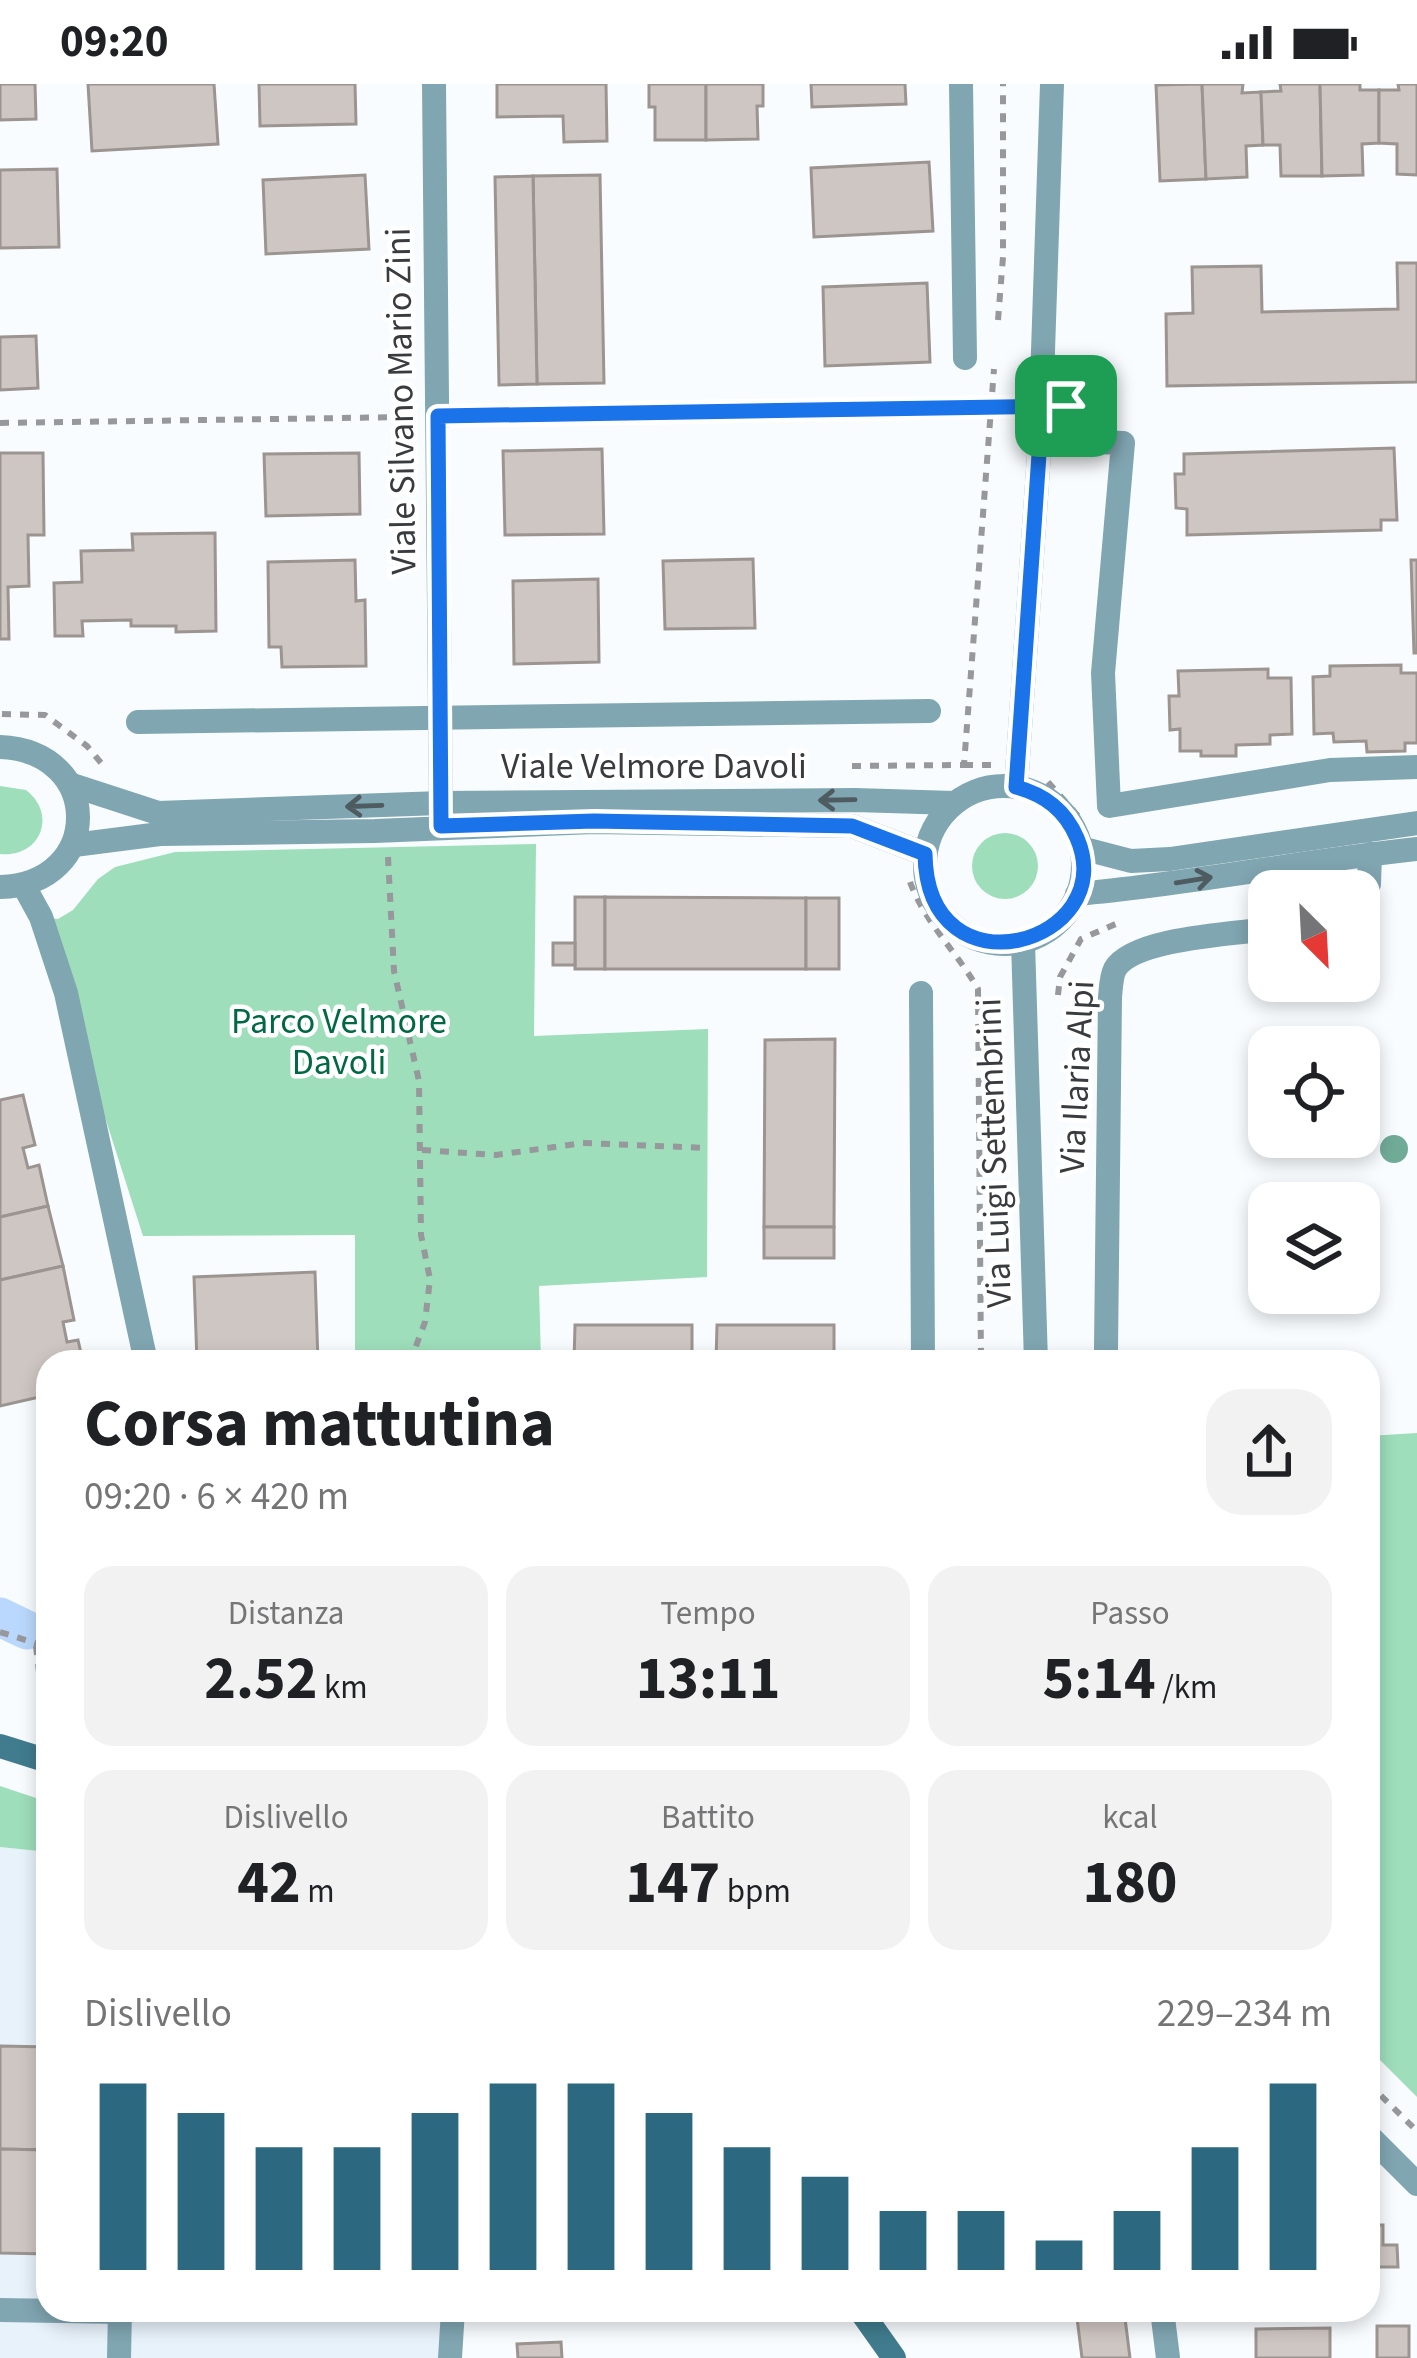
<!DOCTYPE html>
<html lang="it">
<meta charset="utf-8">
<style>
body{margin:0;font-family:"Source Sans 3",sans-serif;background:#f2f2f2;color:#202124;height:100vh;display:flex;flex-direction:column;font-size:45px;white-space:nowrap}
*{box-sizing:border-box;margin:0}
p{font-size:39px;color:#757577}
.icon{flex:none;width:66px;height:66px;fill:none;stroke:currentColor;stroke-width:2;stroke-linecap:round;stroke-linejoin:round}
.map{position:relative;flex:1;overflow:hidden}
.details{position:absolute;left:36px;top:1266px;width:1344px;height:972px;display:flex;flex-direction:column;background:#fff;border-radius:36px;box-shadow:0 6px 18px #0003}
.details>*{flex:none}
.needle{width:78px;rotate:156deg}
.buttons{position:absolute;left:1248px;top:786px;display:grid;gap:24px}
.buttons a{display:grid;place-items:center;width:132px;height:132px;border-radius:24px;background:#fff;box-shadow:0 6px 18px #0003;font-size:60px}
.pin{position:absolute;display:grid;place-items:center;width:102px;height:102px;color:#fff;margin:-51px;border-radius:24px;box-shadow:0 6px 18px #0006}
.round{display:grid;place-items:center;flex:none;width:126px;height:126px;border-radius:36px;background:#f2f2f2}
.headline{display:flex;align-items:center;justify-content:space-between;height:204px;padding:0 48px}
h1{font-size:66px;font-weight:700;line-height:90px}
.figures{display:grid;grid-template-columns:repeat(3,1fr);gap:18px;height:204px;padding:12px 48px}
.figures div{display:grid;align-content:center;border-radius:30px;background:#f2f2f2;text-align:center}
.figures b{font-size:60px;font-weight:700}
.figures small{font-size:33px;font-weight:400}
.figures p{font-size:33px}
.chart{height:336px;padding:24px 48px}
.chart p{display:flex;justify-content:space-between}
.chart svg{width:100%;height:216px;margin-top:12px;stroke:#2c6980;stroke-width:6}
.status{display:flex;justify-content:space-between;align-items:center;height:84px;padding:0 60px;background:#fff;direction:ltr}
.status svg{height:33px;fill:currentColor}
.map>svg:first-child{display:block}
.built{fill:#e8f2fb}
.green{fill:#9edebb}
.lines{fill:none;stroke-linecap:round;stroke-linejoin:round}
.canal{stroke:#bad8fd;stroke-width:39}
.building{fill:#cec6c2;stroke:#9b9490;stroke-width:3}
.path{stroke:#96989b;stroke-width:6;stroke-dasharray:9 9;stroke-linecap:butt}
.minor{stroke:#80a6b2;stroke-width:24}
.secondary{stroke:#407c8e;stroke-width:24}
.tree{fill:#70ab97}
.oneway{stroke:#4e5b61}
.route-casing{stroke:#fff;stroke-width:24}
.route{stroke:#1a73e8;stroke-width:15}
.labels{text-anchor:middle;dominant-baseline:central;stroke-width:9;stroke-linejoin:round;paint-order:stroke}
.street-label{font-size:36px;fill:#393b3e;stroke:#fff}
.park-label{font-size:36px;fill:#006943;stroke:#fff}
</style>
<div class="status"><b>09:20</b><svg viewBox="0 0 49 12"><path d="M0 12V9h3v3zM5 12V6h3v6zM10 12V3h3v9zM15 12V0h3v12zM26 1h20v11H26zM47 4h2v5h-2z"/></svg></div>
<div class="map">
<svg width="1417" height="2274" viewBox="0 0 1417 2274">
<rect width="100%" height="100%" fill="#f9fcfe"/>
<path class="built" d="M0,1763L48,1768V2226H453L450,2274H0Z"/>
<g class="green">
<path d="M0,702L26,706C58,731 40,774 0,770Z"/>
<circle cx="1005" cy="782" r="33"/>
<path d="M536,760L534,952L708,945L707,1193L539,1202L541,1278H355V1151L143,1152L41,833L58,835L73,826L98,795L115,783L175,768Z"/>
<path d="M1417,1349V2013L1368,1964V1352Z"/>
<path d="M0,1702L48,1718V1768L0,1763Z"/>
</g>
<g class="lines">
<path class="canal" d="M0,1533L27,1546"/>
</g>
<g class="building">
<path d="M0,0H35L36,35L0,36Z"/>
<path d="M88,0H214L218,60L92,67Z"/>
<path d="M259,0H355L356,40L260,42Z"/>
<path d="M497,0H606L607,57L564,58L563,32L497,33Z"/>
<path d="M649,0H706V56H655V23H649Z"/>
<path d="M706,0H763V22H757L758,55L706,56Z"/>
<path d="M811,0H905L906,20L812,23Z"/>
<path d="M1202,0L1206,95L1160,97L1156,1Z"/>
<path d="M1202,0H1243L1242,9L1261,8L1263,61L1246,62L1247,93L1206,95Z"/>
<path d="M1280,0H1320L1322,92H1281L1280,61H1263L1261,8L1281,7Z"/>
<path d="M1320,0H1360V6H1379V59L1362,60L1363,91L1322,92Z"/>
<path d="M1398,0H1417V91L1397,90V60L1379,59V6H1399Z"/>
<path d="M929,78L933,147L814,153L811,84Z"/>
<path d="M57,85L59,163L0,164V86Z"/>
<path d="M365,91L369,165L266,170L263,96Z"/>
<path d="M600,91L604,299L537,300L533,92Z"/>
<path d="M533,92L537,300L499,301L495,93Z"/>
<path d="M1397,179H1417V298L1167,302L1166,230L1193,229L1192,183L1261,182L1262,228L1398,225Z"/>
<path d="M927,199L930,278L825,282L823,203Z"/>
<path d="M36,252L38,304L0,306V253Z"/>
<path d="M1394,364L1397,436H1381V446L1187,451V425L1176,424L1175,390H1184V370Z"/>
<path d="M602,365L604,450L505,451L503,367Z"/>
<path d="M0,369H43L44,451H28L29,502L8,503L9,555H0Z"/>
<path d="M359,369L360,430L266,432L264,370Z"/>
<path d="M215,449L216,547L176,548V542H131V536L82,537L83,552H55L54,499L82,498L81,467L133,466L132,450Z"/>
<path d="M753,475L755,544L665,545L663,477Z"/>
<path d="M355,476L356,517L365,516L366,582L282,583L281,563H269L268,478Z"/>
<path d="M1411,476H1417V569H1414Z"/>
<path d="M598,495L599,578L514,580L513,497Z"/>
<path d="M1401,581V589H1417V659H1405V667L1367,668L1366,657L1334,658L1333,649L1314,650L1313,593L1330,592V582Z"/>
<path d="M1268,585V594H1291L1292,650L1270,651V660L1236,661V672H1201V667H1180V645L1170,646L1169,612H1179L1178,587Z"/>
<rect x="575" y="813" width="30" height="72"/>
<path d="M605,813L806,814V885H605Z"/>
<rect x="806" y="814" width="33" height="71"/>
<rect x="553" y="859" width="22" height="22"/>
<path d="M835,955L834,1143H764L765,956Z"/>
<path d="M23,1011L35,1061L23,1064L28,1084L39,1081L48,1122L0,1133V1016Z"/>
<path d="M48,1122L63,1182L0,1196V1133Z"/>
<rect x="764" y="1143" width="70" height="31"/>
<path d="M63,1182L74,1236L63,1238L67,1258L78,1256L83,1278H48V1311L0,1322V1196Z"/>
<path d="M315,1188L318,1278H197L194,1193Z"/>
<path d="M575,1241H692V1278H574Z"/>
<path d="M717,1241H834V1278H716Z"/>
<path d="M0,1962L48,1963V2066L0,2065Z"/>
<path d="M0,2065L48,2066V2170L0,2169Z"/>
<path d="M1368,2141H1383V2161H1397L1398,2183H1368Z"/>
<path d="M229,2226H404V2233L229,2231Z"/>
<path d="M1076,2226H1124L1130,2274H1082Z"/>
<rect x="1377" y="2242" width="32" height="32"/>
<path d="M1330,2244V2274H1256V2245Z"/>
<path d="M561,2258L562,2274H518L517,2260Z"/>
</g>
<g class="lines">
<g class="path">
<path d="M998,236L1003,173V0"/>
<path d="M466,332L1010,323"/>
<path d="M0,339L410,333"/>
<path d="M2,630L45,631L87,662L102,680"/>
<path d="M964,681H991"/>
<path d="M852,682L964,681L994,285"/>
<path d="M1048,698L1079,733"/>
<path d="M388,773L394,887L419,997L421,1151L430,1195L425,1238L410,1278"/>
<path d="M910,798C925,839 957,868 978,905L981,1278"/>
<path d="M1058,911L1060,893L1081,855L1118,839"/>
<path d="M422,1066L496,1071L583,1059L708,1064"/>
<path d="M0,1548L48,1563"/>
<path d="M36,1562L45,1641"/>
<path d="M1368,1999L1417,2047"/>
</g>
<g class="minor">
<path d="M434,0L441,734"/>
<path d="M961,0L965,274"/>
<path d="M1040,356L1123,359L1103,589L1109,722L1330,686L1417,683"/>
<path d="M138,638L929,627"/>
<path d="M0,663C104,667 104,800 0,803"/>
<path d="M72,701L158,729L441,719L855,716L954,719"/>
<circle cx="1004" cy="781" r="79"/>
<path d="M1016,703L1040,356L1052,0"/>
<path d="M74,761L160,750L375,747L594,738L852,742L925,770"/>
<path d="M1081,764L1131,777L1170,775L1417,739"/>
<path d="M24,802L41,833L66,909L146,1278"/>
<path d="M1077,810C1191,800 1303,777 1417,765"/>
<path d="M1359,820L1369,800L1370,770"/>
<path d="M1023,858L1036,1278"/>
<path d="M921,909L923,1278"/>
<path d="M1106,1265L1110,913C1111,904 1111,893 1115,885C1133,854 1234,850 1269,845"/>
<path d="M1368,2051L1417,2100"/>
<path d="M0,2226L120,2228"/>
<path d="M1162,2226L1168,2274"/>
<path d="M119,2274L120,2226"/>
<path d="M450,2274L453,2226"/>
</g>
<g class="secondary">
<path d="M0,1662L48,1677"/>
<path d="M860,2226L894,2274"/>
</g>
</g>
<circle class="tree" cx="1394" cy="1065" r="14"/>
<defs><path id="oneway-shaft" d="M-6 0H5M1.5-3L5.5 0L1.5 3" fill="none" stroke-width="1.6" stroke-linecap="round" stroke-linejoin="round" transform="scale(3)"/></defs>
<g class="oneway">
<use href="#oneway-shaft" transform="translate(837 716) rotate(179)"/>
<use href="#oneway-shaft" transform="translate(364 722) rotate(178)"/>
<use href="#oneway-shaft" transform="translate(1194 796) rotate(-9)"/>
</g>
<g class="lines">
<defs>
<path id="route" d="M1066,322L1065,357L1040,356L1016,703C1045,711 1065,726 1077,754C1122,859 927,916 925,770L852,742L594,737L441,742L438,332Z"/>
</defs>
<use href="#route" class="route-casing"/>
<use href="#route" class="route"/>
</g>
<g class="labels">
<g class="street-label">
<text transform="translate(401 317) rotate(-91)">Viale Silvano Mario Zini</text>
<text x="654" y="682">Viale Velmore Davoli</text>
<text transform="translate(1077 993) rotate(-87)">Via Ilaria Alpi</text>
<text transform="translate(994 1069) rotate(-92)">Via Luigi Settembrini</text>
</g>
<g class="park-label">
<text x="339" y="937">Parco Velmore<tspan x="339" dy="41">Davoli</tspan></text>
</g>
</g>
</svg>
<div class="buttons">
<a><svg class="needle" viewBox="-14 -14 28 28"><path d="M0-13l5 13h-10z" fill="#e53935"/><path d="M0 13l5-13h-10z" fill="#757577"/></svg></a>
<a><svg class="icon" aria-label="locate" viewBox="0 0 24 24"><circle cx="12" cy="12" r="6"/><path d="M12 2v4M12 18v4M2 12h4M18 12h4"/></svg></a>
<a><svg class="icon" aria-label="layers" viewBox="0 0 24 24"><path d="M12 4l9 5-9 5-9-5zM3 14l9 5 9-5"/></svg></a>
</div>
<div class="pin" style="left:1066px;top:322px;background:#1e9e55"><svg class="icon" aria-label="arrive" viewBox="0 0 24 24"><path d="M6 21V4h12l-3 4 3 4H6"/></svg></div>
<section class="details">
<div class="headline"><div><h1>Corsa mattutina</h1><p>09:20 · 6 × 420 m</p></div><a class="round"><svg class="icon" aria-label="share" viewBox="0 0 24 24"><path d="M12 15V3M7 8l5-5 5 5M5 13v7h14v-7"/></svg></a></div>
<div class="figures">
<div><p>Distanza</p><b>2.52<small> km</small></b></div>
<div><p>Tempo</p><b>13:11</b></div>
<div><p>Passo</p><b>5:14<small> /km</small></b></div>
</div>
<div class="figures">
<div><p>Dislivello</p><b>42<small> m</small></b></div>
<div><p>Battito</p><b>147<small> bpm</small></b></div>
<div><p>kcal</p><b>180</b></div>
</div>
<div class="chart"><p><span>Dislivello</span>229–234 m</p>
<svg viewBox="0 0 160 44" preserveAspectRatio="none"><path d="M5 44V6M15 44V12M25 44V19M35 44V19M45 44V12M55 44V6M65 44V6M75 44V12M85 44V19M95 44V25M105 44V32M115 44V32M125 44V38M135 44V32M145 44V19M155 44V6"/></svg>
</div>
</section>
</div>
